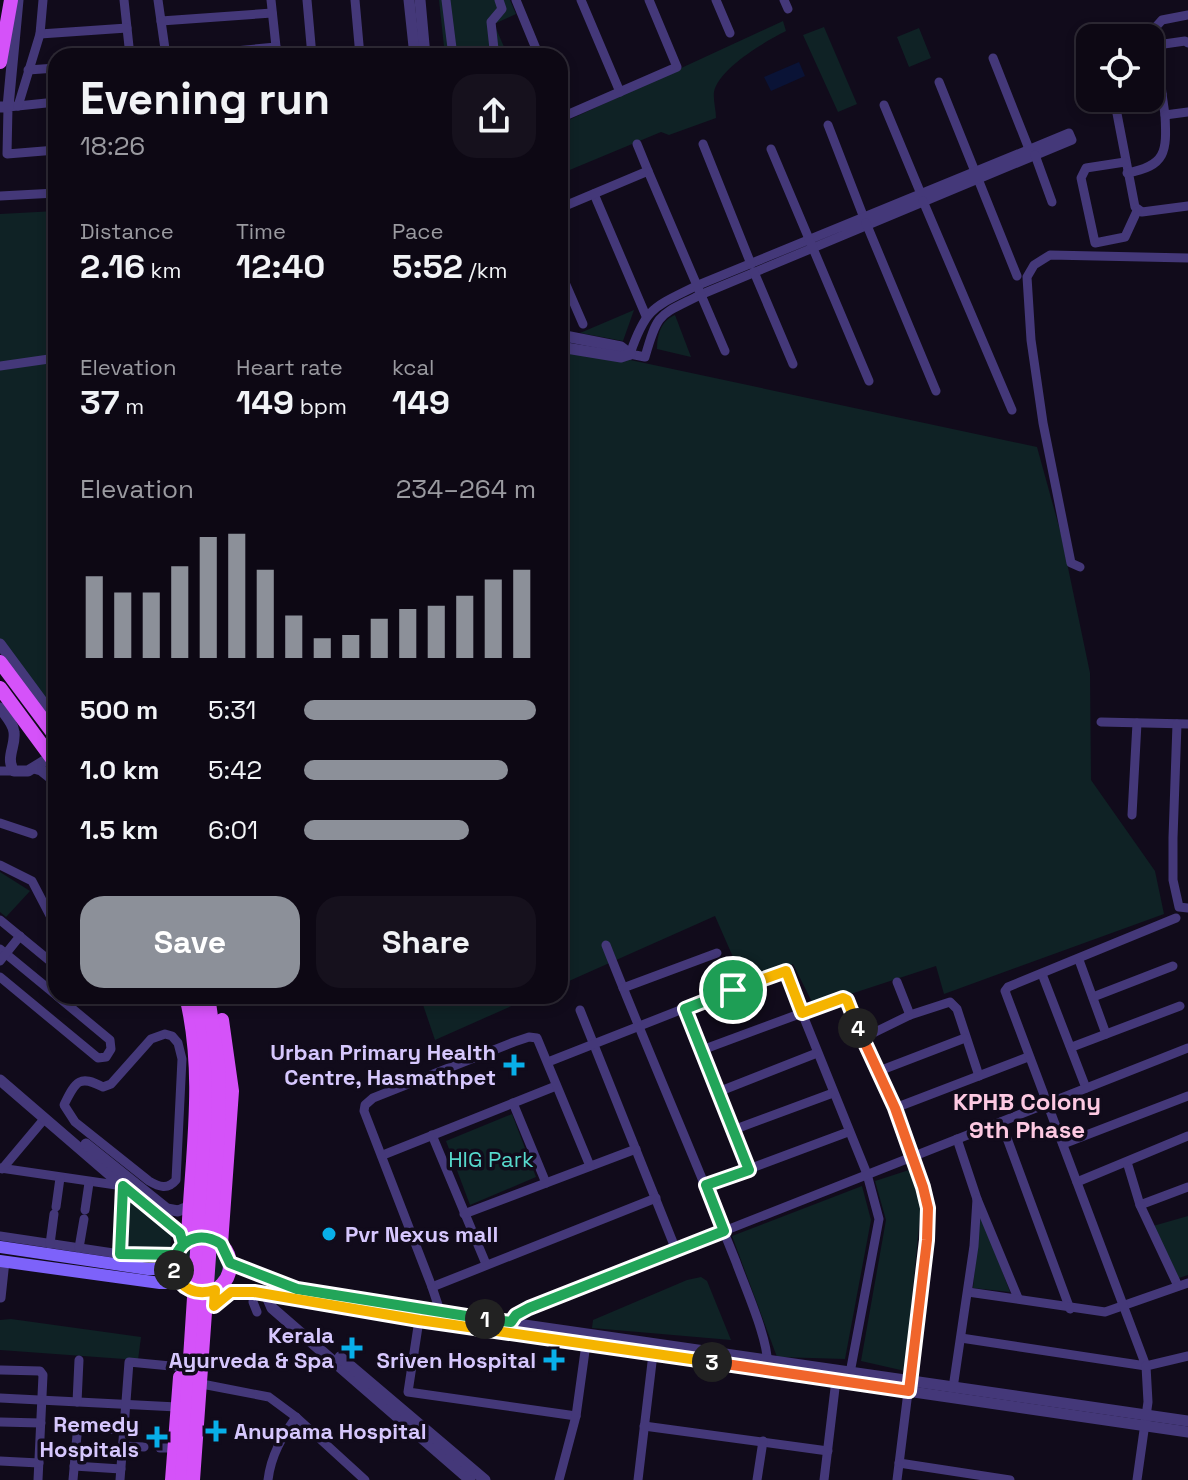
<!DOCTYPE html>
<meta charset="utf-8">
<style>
body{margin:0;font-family:"Space Grotesk",sans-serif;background:#16111d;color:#f1f3f6;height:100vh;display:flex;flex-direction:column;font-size:30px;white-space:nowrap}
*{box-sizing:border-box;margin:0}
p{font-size:26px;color:#9a9aa0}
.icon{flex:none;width:44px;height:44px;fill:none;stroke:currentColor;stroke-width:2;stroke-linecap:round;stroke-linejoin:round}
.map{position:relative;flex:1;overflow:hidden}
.details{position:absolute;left:48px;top:48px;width:520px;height:956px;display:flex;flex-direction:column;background:#0d0814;border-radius:24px;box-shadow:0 4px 12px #0003,0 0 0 2px #2d2934}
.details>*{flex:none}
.controls{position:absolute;left:1076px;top:24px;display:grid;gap:16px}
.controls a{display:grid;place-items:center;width:88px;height:88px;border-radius:16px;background:#0d0814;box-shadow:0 4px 12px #0003,0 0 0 2px #2d2934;font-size:40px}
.pin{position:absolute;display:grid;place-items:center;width:68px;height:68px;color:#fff;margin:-34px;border:4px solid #fff;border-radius:50%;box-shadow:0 2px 8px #0007}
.km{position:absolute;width:40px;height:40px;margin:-20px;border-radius:50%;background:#222;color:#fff;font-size:22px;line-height:40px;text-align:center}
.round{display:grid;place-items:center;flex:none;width:84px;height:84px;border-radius:24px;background:#16111d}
.summary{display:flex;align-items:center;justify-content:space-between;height:136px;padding:0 32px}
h1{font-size:44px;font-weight:700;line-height:60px}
.stats{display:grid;grid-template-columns:repeat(3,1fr);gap:12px;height:136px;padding:8px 32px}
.stats div{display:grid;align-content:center}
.stats b{font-size:34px;font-weight:700}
.stats small{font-size:22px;font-weight:400}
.stats p{font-size:22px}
.chart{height:224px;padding:16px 32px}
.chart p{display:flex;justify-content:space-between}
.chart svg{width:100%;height:144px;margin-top:8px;stroke:#8c9099;stroke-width:6}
.primary-button{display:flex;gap:16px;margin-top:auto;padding:16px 32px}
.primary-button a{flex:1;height:92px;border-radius:24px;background:#8c9099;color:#fff;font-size:32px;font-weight:700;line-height:92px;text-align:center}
.primary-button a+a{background:#16111d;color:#f1f3f6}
ul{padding:0 32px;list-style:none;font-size:26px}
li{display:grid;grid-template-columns:128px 96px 1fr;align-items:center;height:60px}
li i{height:20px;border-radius:10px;background:#8c9099}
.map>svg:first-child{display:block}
.green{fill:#0f2225}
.water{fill:#0a1336}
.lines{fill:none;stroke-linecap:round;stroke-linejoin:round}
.minor{stroke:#443879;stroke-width:9}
.tertiary{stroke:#443879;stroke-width:11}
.secondary{stroke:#7d62fa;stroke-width:12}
.primary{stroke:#d552f9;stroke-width:14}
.split-1-casing{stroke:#fff;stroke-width:16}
.split-2-casing{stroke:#fff;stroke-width:16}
.split-3-casing{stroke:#fff;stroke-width:16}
.split-4-casing{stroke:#fff;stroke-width:16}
.split-5-casing{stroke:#fff;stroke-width:16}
.split-1{stroke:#22a559;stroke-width:10}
.split-2{stroke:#22a559;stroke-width:10}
.split-3{stroke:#f5b400;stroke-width:10}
.split-4{stroke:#f0652b;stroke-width:10}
.split-5{stroke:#f5b400;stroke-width:10}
.poi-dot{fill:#08afe9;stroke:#110b1b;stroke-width:3}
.labels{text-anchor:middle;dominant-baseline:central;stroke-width:7;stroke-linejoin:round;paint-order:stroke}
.poi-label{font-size:22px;font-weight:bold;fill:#d6c7fd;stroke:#110b1b;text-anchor:end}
.park-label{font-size:22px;fill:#57d9cd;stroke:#110b1b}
.neighbourhood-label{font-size:24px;font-weight:bold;fill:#fdc9e2;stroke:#110b1b}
</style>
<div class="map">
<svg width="1188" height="1480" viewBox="0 0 1188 1480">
<rect width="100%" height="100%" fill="#110b1b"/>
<g class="green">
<path d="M439,0H510L516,14L494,24L508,56H445Z"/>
<path d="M783,21L786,31C766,41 719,68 714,92C713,100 716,110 716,118L669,135L661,132L560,174V124Z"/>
<path d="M824,27L857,104L838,112L803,35Z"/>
<path d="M919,28L931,58L909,67L897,37Z"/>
<path d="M56,211V723L0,642V214Z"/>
<path d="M634,310L623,341L580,333Z"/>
<path d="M675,315L691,357L657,349C657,334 661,321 675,315Z"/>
<path d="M560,345L1037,447L1061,534L1090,673L1091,780L1155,871L1164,914L944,994L936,966L814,1006L793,964L747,989L715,916L560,985Z"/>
<path d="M0,872L30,891L6,917L0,912Z"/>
<path d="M420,996H534L435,1040Z"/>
<path d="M512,1114L536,1177L470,1205L446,1141Z"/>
<path d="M909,1170L921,1205L905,1371L861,1361L886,1220L875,1181Z"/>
<path d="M862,1186L871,1220L845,1359L777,1357L732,1236Z"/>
<path d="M128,1196L172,1230L170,1251L126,1250Z"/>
<path d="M980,1212L1010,1292L973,1288Z"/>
<path d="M1188,1216V1275L1179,1278L1153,1226Z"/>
<path d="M186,1246H218C251,1283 187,1306 179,1270C177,1261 180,1253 186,1246Z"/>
<path d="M701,1277L707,1281L731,1340L592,1328L593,1320L687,1280Z"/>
<path d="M11,1319L141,1337L138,1360L0,1350V1320Z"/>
</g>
<path class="water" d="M799,62L805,76L771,91L764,77Z"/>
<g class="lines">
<g class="minor">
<path d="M124,0L130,56"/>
<path d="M158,0L161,21L272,13"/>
<path d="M271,0L277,56"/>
<path d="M307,0L312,56"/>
<path d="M355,0L360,56"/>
<path d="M446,0L453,56"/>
<path d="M516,0L539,56"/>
<path d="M581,0L620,92"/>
<path d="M716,0L730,33"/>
<path d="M784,0L788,9"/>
<path d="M161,21L166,56"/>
<path d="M40,34L127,28"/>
<path d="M1146,38L1162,20L1188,15"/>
<path d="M182,56L276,47"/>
<path d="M474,56L494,49"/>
<path d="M498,56L494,49L491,22L502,9L499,0"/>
<path d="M993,58L1029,149"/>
<path d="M28,70L56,68"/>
<path d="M939,82L1017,276"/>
<path d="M1162,94L1157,45L1185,41L1188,43"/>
<path d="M1150,96L1162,94L1165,115L1188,112"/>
<path d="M1114,98L1135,207L1142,212L1188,206"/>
<path d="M56,102L8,107L7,154L56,150"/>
<path d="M1115,103L1139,98"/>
<path d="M884,105L921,194"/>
<path d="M18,106L40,34L43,0"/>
<path d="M560,118L677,67L649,0"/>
<path d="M828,125L864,218"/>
<path d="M1069,133L1072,140L700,295C659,316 658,311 645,357L630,354C646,307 654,307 696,286Z"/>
<path d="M637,144L648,171"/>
<path d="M703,144L751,264"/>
<path d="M771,149L869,381"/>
<path d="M1035,155L1052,202"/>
<path d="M1125,162L1086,168L1081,178L1095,243L1125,237L1137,211"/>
<path d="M1127,173C1166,166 1167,152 1165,115"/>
<path d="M594,194L646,316"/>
<path d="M0,196L56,193"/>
<path d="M923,201L1012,410"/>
<path d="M560,208L648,171L725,351"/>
<path d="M866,223L936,391"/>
<path d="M560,271L583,324"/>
<path d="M754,272L793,364"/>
<path d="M0,366L56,358"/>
<path d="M1080,567L1071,563L1043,423L1031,340L1027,277L1034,265L1050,255L1188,258"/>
<path d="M1101,722L1188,724"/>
<path d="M1177,724L1173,838V880L1179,907L1188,908"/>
<path d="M0,771H14"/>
<path d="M1132,815L1137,723"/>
<path d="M0,823L33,834"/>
<path d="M0,865L32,881L56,927"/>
<path d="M0,920L56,966"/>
<path d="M606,945C648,1052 694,1156 736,1262C744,1285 771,1345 767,1367"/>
<path d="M0,949L56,995"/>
<path d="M1079,960L1106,1034"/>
<path d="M0,961L20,936"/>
<path d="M1042,974L1086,1088"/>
<path d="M0,977L98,1058L106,1057L111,1049L110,1040L57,996"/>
<path d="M897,982L910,1015"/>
<path d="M623,988L717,953"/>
<path d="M87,996L89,998"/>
<path d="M1093,997L1173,966"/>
<path d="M685,1009L749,1170"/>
<path d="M580,1010L676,1250"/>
<path d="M165,1034L172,1036L178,1043L182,1059L176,1180C168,1190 159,1187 149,1181L75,1122L64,1105C76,1080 80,1075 103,1087L111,1084L151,1039Z"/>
<path d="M863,1038L910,1015L950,1002L957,1009L979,1076"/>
<path d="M1072,1047L1180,1006"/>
<path d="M702,1050L802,1013L867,1174L879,1219L850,1373"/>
<path d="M548,1062L782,970L788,973L802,1013L843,998L847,1000L895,1108L923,1187L928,1208L927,1240L897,1480"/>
<path d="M879,1071L965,1038"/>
<path d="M718,1092L817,1053"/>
<path d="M513,1103L546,1183"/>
<path d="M895,1108L1028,1057"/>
<path d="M1001,1122L1070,1309"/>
<path d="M733,1130L833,1093"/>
<path d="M432,1135L486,1264"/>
<path d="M957,1139L977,1199L1018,1298"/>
<path d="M1063,1144L1188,1096"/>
<path d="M383,1155L556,1086"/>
<path d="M1127,1162L1140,1205L1188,1187"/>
<path d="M0,1168L123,1186"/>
<path d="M2,1169L45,1118"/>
<path d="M1077,1182L1188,1136"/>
<path d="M706,1185L848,1132"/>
<path d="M1140,1205L1178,1286"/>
<path d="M56,1207L60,1178"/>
<path d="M85,1210L89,1183"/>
<path d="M464,1214L636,1149"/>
<path d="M0,1236L120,1254L176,1255"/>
<path d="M50,1244L54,1214"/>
<path d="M79,1248L84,1219"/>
<path d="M120,1254L123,1186L126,1183"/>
<path d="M432,1287L656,1198"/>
<path d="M254,1292L253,1302L257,1312"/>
<path d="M968,1292L1105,1312L1188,1283"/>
<path d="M1,1298L5,1261"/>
<path d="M437,1312L438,1305L432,1287L364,1111L365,1105L373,1098L514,1042L529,1037L537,1038L590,1166"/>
<path d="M419,1320L408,1392L576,1416"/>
<path d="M511,1322L516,1315L529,1308L1188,1048"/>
<path d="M961,1338L1146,1366L1005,991L1008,987L1176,918"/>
<path d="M1,1370L40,1371L43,1375L38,1480"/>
<path d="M207,1385L269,1397L296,1417L365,1480"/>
<path d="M953,1388L974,1246L977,1199"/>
<path d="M0,1398L177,1407"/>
<path d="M77,1402L79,1360"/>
<path d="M0,1422L41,1423"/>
<path d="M644,1426L828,1451"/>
<path d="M90,1428L124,1430"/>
<path d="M122,1446L144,1447"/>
<path d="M160,1448H174"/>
<path d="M0,1461L39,1463"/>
<path d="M899,1463L1010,1480"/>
<path d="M74,1466L121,1469"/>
<path d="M73,1480L77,1435"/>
<path d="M120,1480L129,1362L181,1367"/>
<path d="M268,1480C271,1455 282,1437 296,1417"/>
<path d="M559,1480L576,1416L586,1344"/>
<path d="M638,1480L653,1354"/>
<path d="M757,1480L763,1441"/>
<path d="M824,1480L836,1380"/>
<path d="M1137,1480L1148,1402L1146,1366L1188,1356"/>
</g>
<g class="tertiary">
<path d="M409,0L415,56"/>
<path d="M420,0L425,56"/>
<path d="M0,107H8L18,0"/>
<path d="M560,335L621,347L630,354"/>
<path d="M560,347L621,357L630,354"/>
<path d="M0,644L56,720"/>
<path d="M0,708C5,715 13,723 14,732C16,746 5,758 14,771H28L51,757"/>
<path d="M34,768L41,770L56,782"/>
<path d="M0,1080L123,1186L172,1224L180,1233L183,1244"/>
<path d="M86,1144L167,1209L178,1211L190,1206"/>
<path d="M230,1263L297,1289L387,1305L1188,1421"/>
<path d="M266,1294L272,1308L470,1480"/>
<path d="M214,1306L231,1292H254L419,1320L1188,1432"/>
<path d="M340,1357L485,1480"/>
</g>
<g class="secondary">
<path d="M0,1247L148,1269H174"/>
<path d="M0,1261L160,1283H180"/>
</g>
<g class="primary">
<path d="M0,62L11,0"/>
<path d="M0,662L56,737"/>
<path d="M0,688L56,764"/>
<path d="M186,996C206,1077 191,1158 188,1240"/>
<circle cx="202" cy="1265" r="28"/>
<path d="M221,1244L232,1091L222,1020"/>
<path d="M172,1480L180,1377"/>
<path d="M182,1480L207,1100L206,1047L197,996"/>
<path d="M193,1480L219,1117L218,1064L208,996"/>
</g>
</g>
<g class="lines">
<defs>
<path id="split-1" d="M485,1319L511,1322L516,1315L529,1308L724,1231L706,1185L749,1170L685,1009L733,990"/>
<path id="split-2" d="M174,1270L176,1255L183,1244L180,1233L123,1186L120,1254L176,1255C185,1236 204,1233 221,1244L230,1263L297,1289L485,1319"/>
<path id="split-3" d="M174,1270C180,1289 196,1296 215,1290L214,1306L231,1292H254L419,1320L712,1362"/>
<path id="split-4" d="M712,1362L909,1391L927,1240L928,1208L923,1187L895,1108L858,1028"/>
<path id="split-5" d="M733,990L786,971L802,1013L843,998L847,1000L858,1028"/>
</defs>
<use href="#split-1" class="split-1-casing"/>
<use href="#split-2" class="split-2-casing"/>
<use href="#split-3" class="split-3-casing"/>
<use href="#split-4" class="split-4-casing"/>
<use href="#split-5" class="split-5-casing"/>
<use href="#split-1" class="split-1"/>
<use href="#split-2" class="split-2"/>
<use href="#split-3" class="split-3"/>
<use href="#split-4" class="split-4"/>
<use href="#split-5" class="split-5"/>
</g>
<g class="poi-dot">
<path d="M510 1053h8v8h8v8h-8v8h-8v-8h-8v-8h8z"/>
<circle cx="329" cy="1234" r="8"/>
<path d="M348 1336h8v8h8v8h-8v8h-8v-8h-8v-8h8z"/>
<path d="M550 1348h8v8h8v8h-8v8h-8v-8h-8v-8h8z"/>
<path d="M212 1419h8v8h8v8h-8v8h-8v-8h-8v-8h8z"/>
<path d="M153 1425h8v8h8v8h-8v8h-8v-8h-8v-8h8z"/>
</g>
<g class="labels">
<g class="poi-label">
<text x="496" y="1052">Urban Primary Health<tspan x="496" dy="25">Centre, Hasmathpet</tspan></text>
<text x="345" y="1234" text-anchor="start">Pvr Nexus mall</text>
<text x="334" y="1335">Kerala<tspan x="334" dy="25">Ayurveda &amp; Spa</tspan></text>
<text x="536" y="1360">Sriven Hospital</text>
<text x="139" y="1424">Remedy<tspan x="139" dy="25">Hospitals</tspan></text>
<text x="234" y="1431" text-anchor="start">Anupama Hospital</text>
</g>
<g class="park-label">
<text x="491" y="1159">HIG Park</text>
</g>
<g class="neighbourhood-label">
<text x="1027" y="1101">KPHB Colony<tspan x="1027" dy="28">9th Phase</tspan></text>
</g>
</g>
</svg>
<div class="controls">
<a><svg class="icon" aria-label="locate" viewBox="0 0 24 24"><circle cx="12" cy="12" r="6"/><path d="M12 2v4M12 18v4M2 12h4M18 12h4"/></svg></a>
</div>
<div class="pin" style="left:733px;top:990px;background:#1e9e55"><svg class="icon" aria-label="arrive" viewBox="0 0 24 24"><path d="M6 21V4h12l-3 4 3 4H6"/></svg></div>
<b class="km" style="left:485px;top:1319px">1</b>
<b class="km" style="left:174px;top:1270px">2</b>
<b class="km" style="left:712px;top:1362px">3</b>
<b class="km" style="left:858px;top:1028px">4</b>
<section class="details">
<div class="summary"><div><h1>Evening run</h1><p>18:26</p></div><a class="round"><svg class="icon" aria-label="share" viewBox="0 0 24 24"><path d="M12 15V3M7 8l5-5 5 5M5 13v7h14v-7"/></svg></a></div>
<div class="stats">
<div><p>Distance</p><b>2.16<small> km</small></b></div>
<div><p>Time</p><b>12:40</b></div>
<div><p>Pace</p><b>5:52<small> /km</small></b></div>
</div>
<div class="stats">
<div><p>Elevation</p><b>37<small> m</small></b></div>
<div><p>Heart rate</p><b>149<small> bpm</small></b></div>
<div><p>kcal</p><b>149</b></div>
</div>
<div class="chart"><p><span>Elevation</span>234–264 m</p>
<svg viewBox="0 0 160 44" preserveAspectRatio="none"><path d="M5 44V19M15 44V24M25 44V24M35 44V16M45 44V7M55 44V6M65 44V17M75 44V31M85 44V38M95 44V37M105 44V32M115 44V29M125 44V28M135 44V25M145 44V20M155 44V17"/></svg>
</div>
<ul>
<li><b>500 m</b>5:31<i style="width:100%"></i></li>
<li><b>1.0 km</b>5:42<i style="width:88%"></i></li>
<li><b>1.5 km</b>6:01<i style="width:71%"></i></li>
</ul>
<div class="primary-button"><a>Save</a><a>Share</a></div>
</section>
</div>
